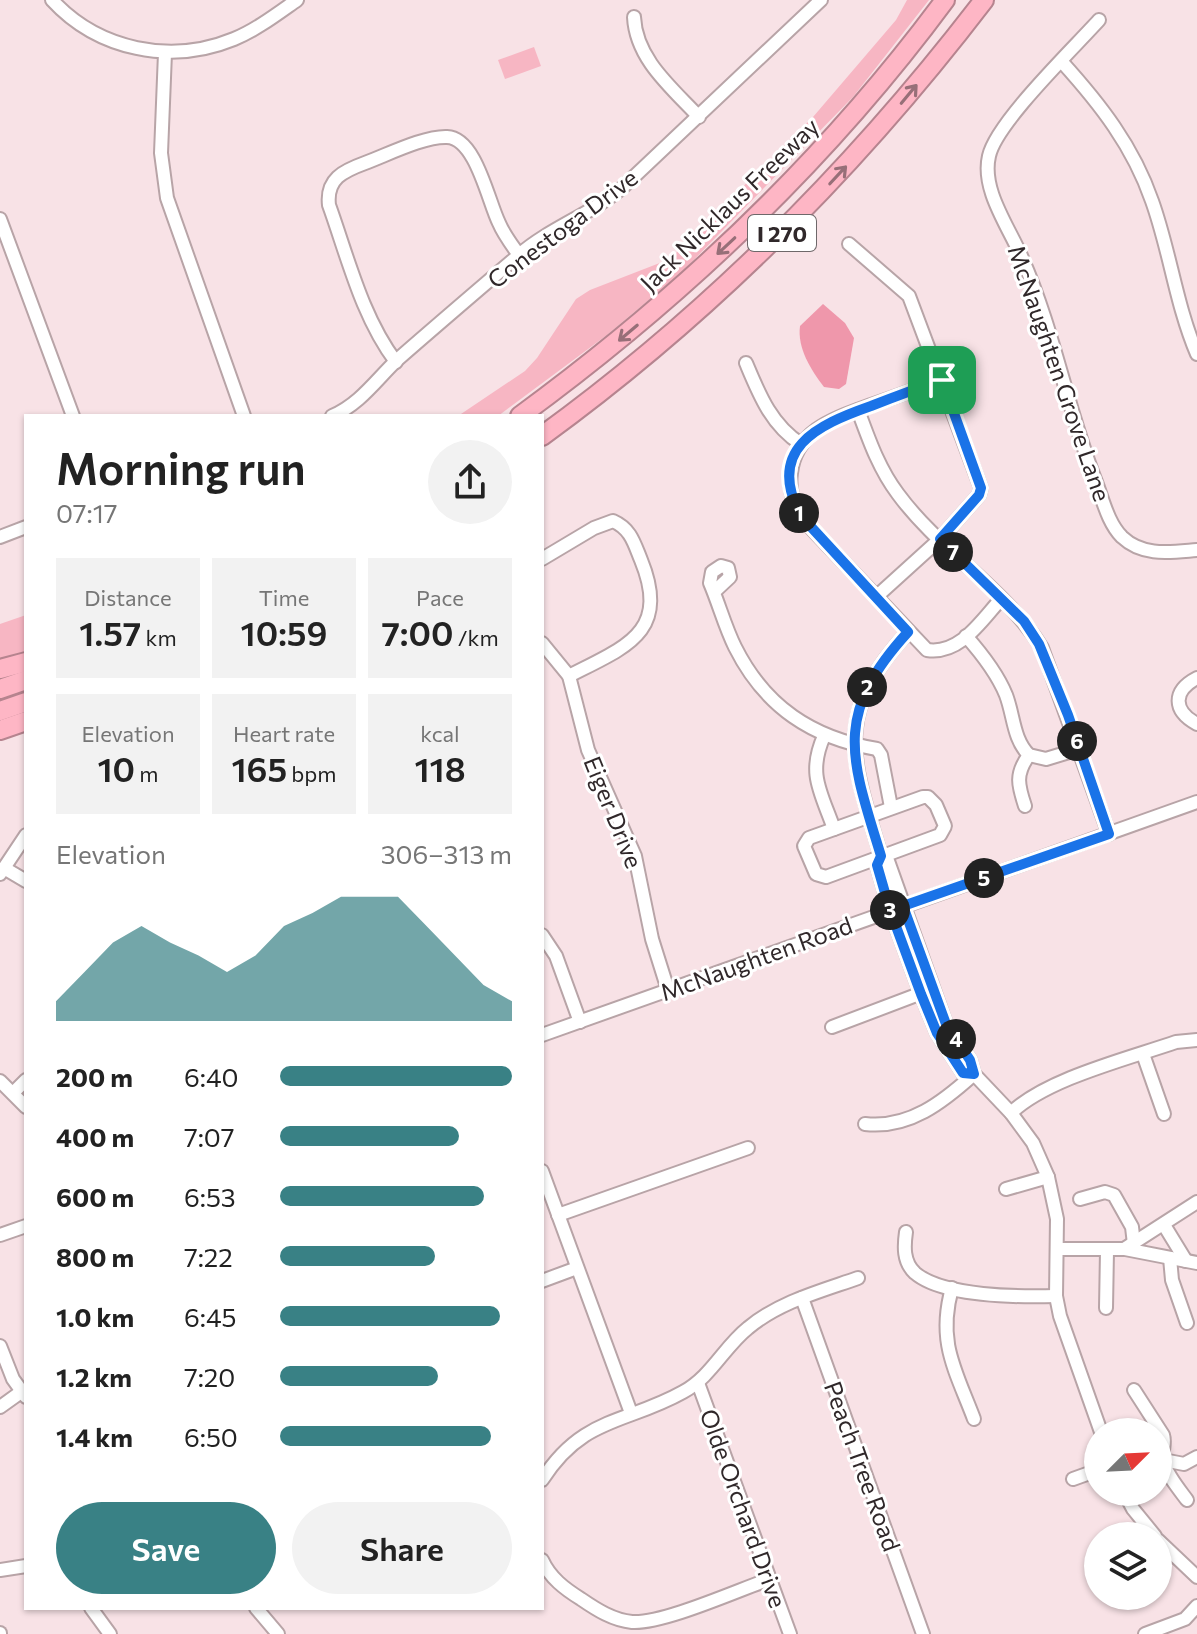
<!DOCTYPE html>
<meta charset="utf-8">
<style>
body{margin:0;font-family:Commissioner,sans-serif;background:#f2f2f2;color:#222;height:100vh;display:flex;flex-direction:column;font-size:30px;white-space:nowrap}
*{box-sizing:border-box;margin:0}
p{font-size:26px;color:#767676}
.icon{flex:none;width:44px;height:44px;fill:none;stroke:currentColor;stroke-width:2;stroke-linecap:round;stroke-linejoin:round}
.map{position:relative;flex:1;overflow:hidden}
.drawer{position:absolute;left:24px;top:414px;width:520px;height:1196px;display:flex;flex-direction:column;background:#fff;border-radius:0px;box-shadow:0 2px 6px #0004}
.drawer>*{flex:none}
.needle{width:52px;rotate:66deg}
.fabs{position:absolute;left:1084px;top:1418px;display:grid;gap:16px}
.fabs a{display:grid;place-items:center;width:88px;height:88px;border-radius:50%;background:#fff;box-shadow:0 2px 6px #0004;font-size:40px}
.pin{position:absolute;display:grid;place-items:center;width:68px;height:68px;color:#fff;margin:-34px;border-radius:16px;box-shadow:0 4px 12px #0006}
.km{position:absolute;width:40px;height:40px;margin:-20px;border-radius:50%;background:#222;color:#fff;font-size:22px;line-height:40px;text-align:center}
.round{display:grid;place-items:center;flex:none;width:84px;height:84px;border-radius:42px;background:#f2f2f2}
.head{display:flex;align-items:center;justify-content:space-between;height:136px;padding:0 32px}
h1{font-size:44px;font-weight:600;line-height:60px}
.figures{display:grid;grid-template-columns:repeat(3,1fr);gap:12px;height:136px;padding:8px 32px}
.figures div{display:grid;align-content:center;border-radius:0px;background:#f2f2f2;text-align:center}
.figures b{font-size:34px;font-weight:600}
.figures small{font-size:22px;font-weight:400}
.figures p{font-size:22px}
.chart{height:224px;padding:16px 32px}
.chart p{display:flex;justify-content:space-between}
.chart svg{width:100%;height:144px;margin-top:8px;fill:#398185;opacity:.7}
.button{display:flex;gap:16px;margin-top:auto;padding:16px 32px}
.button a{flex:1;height:92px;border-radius:48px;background:#398185;color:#fff;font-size:32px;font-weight:600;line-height:92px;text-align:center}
.button a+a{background:#f2f2f2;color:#222}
ul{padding:0 32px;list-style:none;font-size:26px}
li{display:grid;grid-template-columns:128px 96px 1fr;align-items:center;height:60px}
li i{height:20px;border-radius:10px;background:#398185}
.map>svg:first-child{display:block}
.green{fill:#f7b6c3}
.water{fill:#ef97ab}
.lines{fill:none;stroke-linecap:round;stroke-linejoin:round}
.minor-casing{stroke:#b8a4a7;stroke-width:16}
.highway-casing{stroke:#b6848f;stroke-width:22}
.minor{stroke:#fff;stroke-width:12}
.highway{stroke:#feb6c5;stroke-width:18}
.oneway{stroke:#976f78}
.route-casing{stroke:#fff;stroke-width:16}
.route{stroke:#1a73e8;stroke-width:10}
.labels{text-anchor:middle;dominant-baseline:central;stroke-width:6;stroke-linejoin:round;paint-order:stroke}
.shield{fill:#fff;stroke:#6e686a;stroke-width:2}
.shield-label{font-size:22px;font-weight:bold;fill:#30282a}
.street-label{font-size:24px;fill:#30282a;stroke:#fff}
</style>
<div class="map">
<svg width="1197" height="1634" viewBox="0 0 1197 1634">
<rect width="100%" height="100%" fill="#f8e2e6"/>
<g class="green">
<path d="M907,0H929L853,97L681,273L607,335L498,416H458L525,371L537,358L576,299L590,290L670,259L813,117L896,20Z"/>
<path d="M534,47L541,66L505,79L498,60Z"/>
<path d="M26,615V653L0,661V624Z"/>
</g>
<path class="water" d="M823,304L845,323L854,338L846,384L839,389L824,387C811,370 797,348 800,326Z"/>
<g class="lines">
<defs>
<g id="minor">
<path d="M52,0C98,50 171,65 234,39C256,30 277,14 297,0"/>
<path d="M634,17C636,59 671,87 699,117"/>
<path d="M1099,20C1073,49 996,123 989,156C981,190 1009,227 1022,258C1054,330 1067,409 1096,482C1103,500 1108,523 1122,537C1143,557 1171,552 1197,550"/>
<path d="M165,53L161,153L167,198L244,416"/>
<path d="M1062,62C1100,104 1133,146 1152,201C1170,251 1176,305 1197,354"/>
<path d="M0,219L73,416"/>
<path d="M849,244L909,296L981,488L979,495L940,539L876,597"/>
<path d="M396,362C362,317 348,258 329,205C326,179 343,171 365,163C387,155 424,136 447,137C476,138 488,201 499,223C504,235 512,245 519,255"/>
<path d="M746,363C759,394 771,425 801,444"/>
<path d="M942,380C918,388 895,397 871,405C836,418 796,429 791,473C788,495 797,512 812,529L927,650C960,655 981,621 1001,599"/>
<path d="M858,410C869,440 879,469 898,494C940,551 1005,588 1042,648L1109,834"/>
<path d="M332,416C360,404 376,380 397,360C437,325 478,290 519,255C550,228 590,215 622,188L821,0"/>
<path d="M0,537L26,527"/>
<path d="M542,559L594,528L613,521C631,529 634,543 641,560C671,633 625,647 569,676"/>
<path d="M714,592L730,577L728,568L721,566L712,572L710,583C719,604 725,627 735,647C765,707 812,738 877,749L881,755L891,807"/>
<path d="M908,632C832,714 852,759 881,856L888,861L946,1024L970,1060L974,1074L1011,1113L1033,1143L1048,1177L1057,1219L1056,1296L1060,1316L1101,1432"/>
<path d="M966,636C982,654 997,673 1006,695C1014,716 1013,739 1029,755L1046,759L1079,749"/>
<path d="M542,643L569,676L588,750L635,856L652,939L668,990"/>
<path d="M1197,678C1172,691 1173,711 1197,724"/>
<path d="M824,736C807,774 821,792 834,829"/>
<path d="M923,797H928L936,805L945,826L940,835L826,877L816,874L804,846L809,838Z"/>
<path d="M1025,806C1018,785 1015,774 1029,755"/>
<path d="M881,856L877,865L890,910L921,994L937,1033L963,1073L974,1074"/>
<path d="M4,868L26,881"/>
<path d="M0,874L26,835"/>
<path d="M542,935L556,956L580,1022"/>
<path d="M832,1027L927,991"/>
<path d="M542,1035L1197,802"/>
<path d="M1143,1054L1164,1114"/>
<path d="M0,1081L26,1107"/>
<path d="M13,1093L26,1080"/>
<path d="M1011,1113C1046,1079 1127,1059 1176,1042L1197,1040"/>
<path d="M865,1124C909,1129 943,1102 974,1074"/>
<path d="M542,1171L631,1413"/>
<path d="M1006,1189L1048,1177"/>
<path d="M1080,1199L1105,1192L1114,1195L1132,1227L1134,1244"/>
<path d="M558,1215L748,1148"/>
<path d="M1164,1225L1186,1261"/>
<path d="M906,1232C904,1246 903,1262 915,1273C943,1297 1021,1297 1056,1296"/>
<path d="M0,1235L26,1226"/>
<path d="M1057,1249H1124L1197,1202"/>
<path d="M1125,1249L1197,1263"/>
<path d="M1170,1258L1172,1280L1187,1323"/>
<path d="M542,1281L577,1268"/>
<path d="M952,1288C937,1342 955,1369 974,1419"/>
<path d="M802,1298L923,1634"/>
<path d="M1106,1308L1107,1251"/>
<path d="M0,1346L13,1379L26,1397"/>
<path d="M698,1383L790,1634"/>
<path d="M1134,1390L1163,1435C1166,1444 1161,1451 1163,1461C1167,1475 1178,1488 1187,1500"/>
<path d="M0,1407L21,1392"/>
<path d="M1158,1459L1184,1464L1197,1457"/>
<path d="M1073,1479L1098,1470"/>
<path d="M542,1480C583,1416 626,1424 683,1392C711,1377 724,1347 748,1328C779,1302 821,1291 858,1278"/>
<path d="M1124,1492L1133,1509L1155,1536"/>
<path d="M1158,1540L1197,1577"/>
<path d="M542,1560C550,1578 565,1589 581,1599C597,1610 613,1620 632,1622C663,1624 738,1590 770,1579"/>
<path d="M0,1570L26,1566"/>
<path d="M91,1608L110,1634"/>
<path d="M256,1608L278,1634"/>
<path d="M0,1633V1634"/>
<path d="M1145,1634L1185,1619L1197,1606"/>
</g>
<g id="highway">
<path d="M520,416C681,298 826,161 945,0"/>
<path d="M542,436C711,313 857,166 984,0"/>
<path d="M0,669L26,662"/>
<path d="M0,689L26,680"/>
<path d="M0,711L26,702"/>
<path d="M0,730L26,721"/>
</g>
</defs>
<use href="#minor" class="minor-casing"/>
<use href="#highway" class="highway-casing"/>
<use href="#minor" class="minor"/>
<use href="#highway" class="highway"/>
</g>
<defs><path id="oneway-shaft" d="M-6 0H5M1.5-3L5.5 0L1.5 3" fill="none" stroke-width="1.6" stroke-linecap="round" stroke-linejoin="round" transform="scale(2)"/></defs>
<g class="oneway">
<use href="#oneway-shaft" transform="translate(909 94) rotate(-50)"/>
<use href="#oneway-shaft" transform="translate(838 175) rotate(-47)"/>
<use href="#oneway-shaft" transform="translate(726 246) rotate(137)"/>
<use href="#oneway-shaft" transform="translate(628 333) rotate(140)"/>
</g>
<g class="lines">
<defs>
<path id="route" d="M942,380L981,488L979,495L940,539L1024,621L1039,644L1068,715L1109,834L903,906L946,1024L970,1060L974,1074L963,1073L937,1033L921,994L890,910L877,865L881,856C851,758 832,715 908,632L801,516C765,449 817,425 871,406C894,397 918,388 942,380Z"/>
</defs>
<use href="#route" class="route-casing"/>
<use href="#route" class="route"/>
</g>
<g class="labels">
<rect class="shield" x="748" y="215" width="68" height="36" rx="6"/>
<g class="shield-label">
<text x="782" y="233">I 270</text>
</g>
<g class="street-label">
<text transform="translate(729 204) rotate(-44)">Jack Nicklaus Freeway</text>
<text transform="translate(562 228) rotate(-37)">Conestoga Drive</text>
<text transform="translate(1060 373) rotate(71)">McNaughten Grove Lane</text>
<text transform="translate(614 812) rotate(68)">Eiger Drive</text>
<text transform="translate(756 958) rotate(-20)">McNaughten Road</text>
<text transform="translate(863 1466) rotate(70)">Peach Tree Road</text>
<text transform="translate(744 1508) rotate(70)">Olde Orchard Drive</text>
</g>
</g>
</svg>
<div class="fabs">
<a><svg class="needle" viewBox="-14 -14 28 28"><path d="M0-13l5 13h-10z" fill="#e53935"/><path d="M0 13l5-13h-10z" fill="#767676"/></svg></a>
<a><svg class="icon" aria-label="layers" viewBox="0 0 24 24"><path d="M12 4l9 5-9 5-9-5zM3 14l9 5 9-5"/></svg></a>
</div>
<div class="pin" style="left:942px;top:380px;background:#1e9e55"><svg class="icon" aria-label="arrive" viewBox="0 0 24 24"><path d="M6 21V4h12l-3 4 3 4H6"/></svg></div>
<b class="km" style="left:799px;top:513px">1</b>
<b class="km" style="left:867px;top:687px">2</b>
<b class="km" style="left:890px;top:910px">3</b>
<b class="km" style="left:956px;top:1039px">4</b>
<b class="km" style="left:984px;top:878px">5</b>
<b class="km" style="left:1077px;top:741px">6</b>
<b class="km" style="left:953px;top:552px">7</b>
<section class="drawer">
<div class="head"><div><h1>Morning run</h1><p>07:17</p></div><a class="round"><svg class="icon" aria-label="share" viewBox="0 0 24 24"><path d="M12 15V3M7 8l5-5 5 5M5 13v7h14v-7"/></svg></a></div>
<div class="figures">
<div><p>Distance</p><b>1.57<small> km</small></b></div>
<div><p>Time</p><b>10:59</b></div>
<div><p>Pace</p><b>7:00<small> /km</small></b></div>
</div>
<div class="figures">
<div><p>Elevation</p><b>10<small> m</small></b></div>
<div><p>Heart rate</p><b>165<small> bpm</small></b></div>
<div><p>kcal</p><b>118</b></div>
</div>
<div class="chart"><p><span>Elevation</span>306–313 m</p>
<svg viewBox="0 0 160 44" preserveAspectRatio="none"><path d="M0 44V38L10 29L20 20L30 15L40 20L50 24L60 29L70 24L80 15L90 11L100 6L110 6L120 6L130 15L140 24L150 33L160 38V44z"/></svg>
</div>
<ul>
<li><b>200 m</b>6:40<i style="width:100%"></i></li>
<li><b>400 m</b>7:07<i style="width:77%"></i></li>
<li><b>600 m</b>6:53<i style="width:88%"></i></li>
<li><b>800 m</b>7:22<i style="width:67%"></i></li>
<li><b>1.0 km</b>6:45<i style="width:95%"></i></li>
<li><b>1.2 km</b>7:20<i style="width:68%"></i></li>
<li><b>1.4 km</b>6:50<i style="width:91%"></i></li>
</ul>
<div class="button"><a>Save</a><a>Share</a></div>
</section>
</div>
